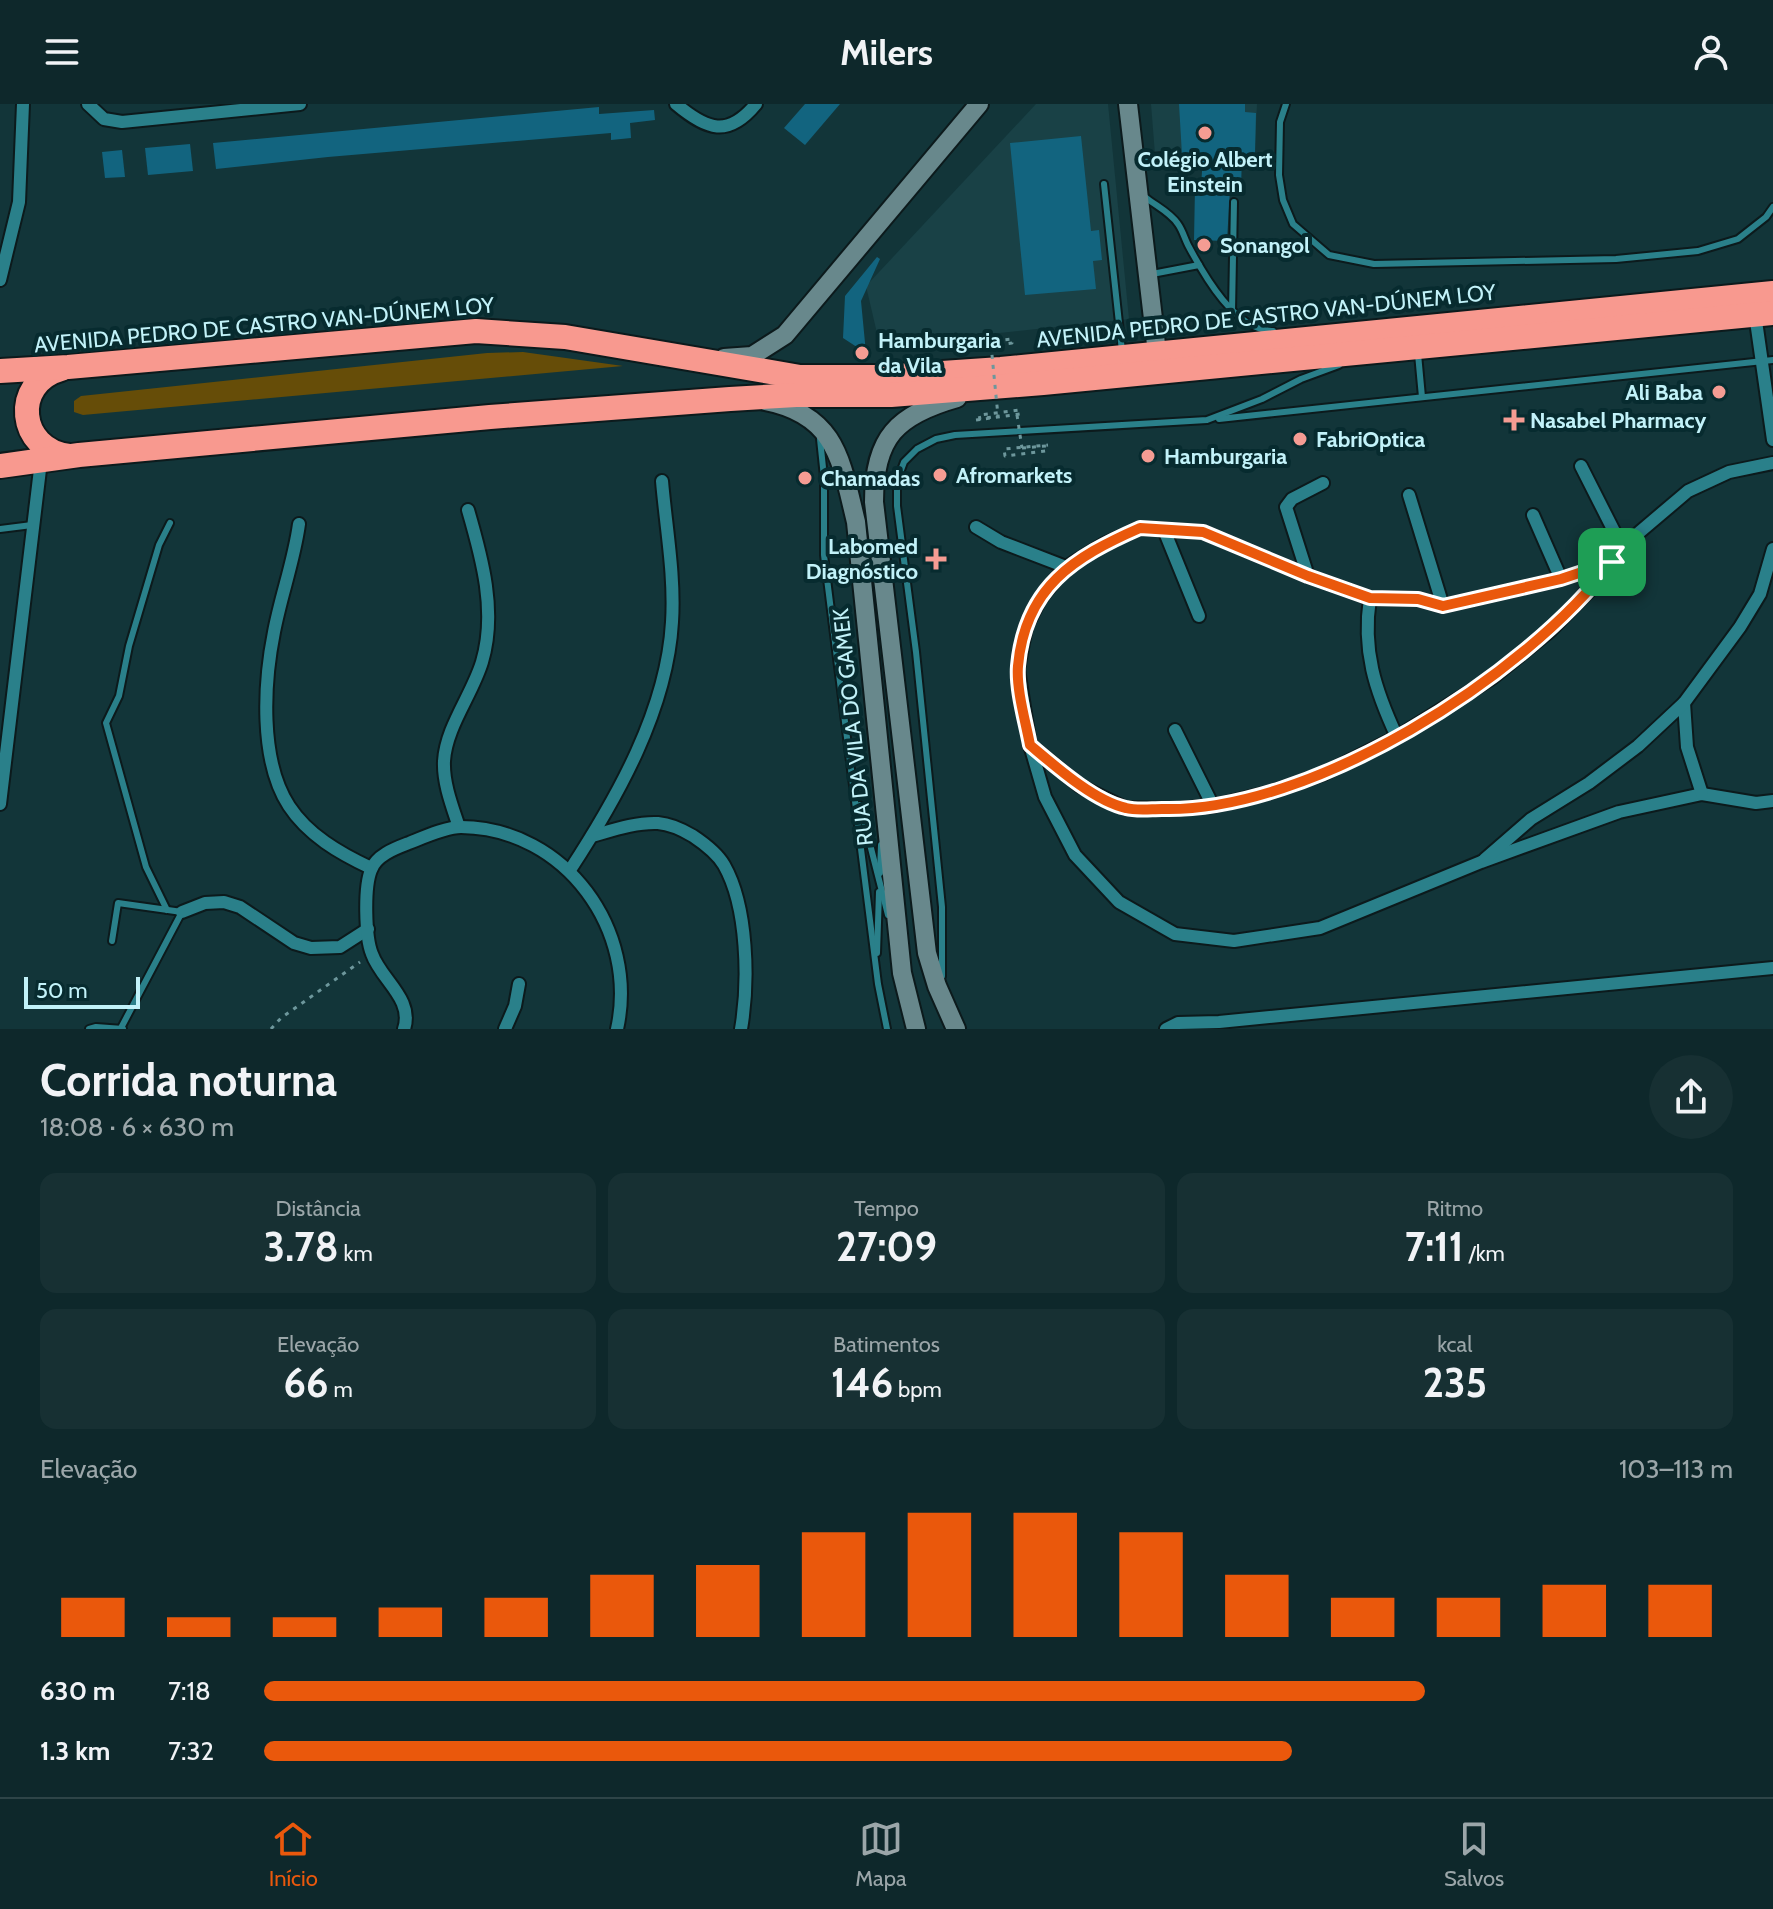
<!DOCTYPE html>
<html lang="pt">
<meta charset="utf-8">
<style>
body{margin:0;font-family:Cabin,sans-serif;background:#173033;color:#f1f3f6;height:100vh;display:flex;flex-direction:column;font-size:30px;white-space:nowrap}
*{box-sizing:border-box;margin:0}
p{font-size:26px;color:#9ba6a9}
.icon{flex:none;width:44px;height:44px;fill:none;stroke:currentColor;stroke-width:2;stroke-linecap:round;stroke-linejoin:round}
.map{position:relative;height:925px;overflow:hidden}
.sheet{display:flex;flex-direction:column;background:#0e282b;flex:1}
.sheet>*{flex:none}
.scale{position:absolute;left:24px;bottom:20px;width:116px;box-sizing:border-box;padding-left:8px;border:4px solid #c2f2f9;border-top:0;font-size:22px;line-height:28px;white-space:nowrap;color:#c2f2f9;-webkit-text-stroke:6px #072b2f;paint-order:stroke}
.pin{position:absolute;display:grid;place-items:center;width:68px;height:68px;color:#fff;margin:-34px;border-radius:16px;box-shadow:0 4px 12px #0006}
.round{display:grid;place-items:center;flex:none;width:84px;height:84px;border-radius:42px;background:#173033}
.headline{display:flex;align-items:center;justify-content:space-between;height:136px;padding:0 40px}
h1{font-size:44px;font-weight:700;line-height:60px}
.metrics{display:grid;grid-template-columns:repeat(3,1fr);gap:12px;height:136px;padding:8px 40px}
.metrics div{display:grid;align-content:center;border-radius:16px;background:#173033;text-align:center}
.metrics b{font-size:40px;font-weight:700}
.metrics small{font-size:22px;font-weight:400}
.metrics p{font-size:22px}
.chart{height:224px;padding:16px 40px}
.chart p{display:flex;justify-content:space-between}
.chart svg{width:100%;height:144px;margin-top:8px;stroke:#ea580c;stroke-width:6}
ul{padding:0 40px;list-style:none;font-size:26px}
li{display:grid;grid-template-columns:128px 96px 1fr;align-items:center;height:60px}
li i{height:20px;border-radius:10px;background:#ea580c}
header{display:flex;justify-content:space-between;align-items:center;height:104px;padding:0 40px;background:#0e282b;font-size:36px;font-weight:700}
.tabs{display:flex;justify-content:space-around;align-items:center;height:112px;border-top:2px solid #2e4447;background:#0e282b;font-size:22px;color:#9ba6a9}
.tabs a{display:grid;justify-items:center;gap:4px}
.tabs .active{color:#ea580c}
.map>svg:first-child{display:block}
.built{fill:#194146}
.green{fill:#664d08}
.building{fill:#12647f}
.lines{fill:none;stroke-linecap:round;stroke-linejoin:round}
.lane-casing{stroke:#0c1a1c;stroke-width:10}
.street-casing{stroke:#0c1a1c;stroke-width:16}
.secondary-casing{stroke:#0c1a1c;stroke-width:22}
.highway-casing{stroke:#0c1a1c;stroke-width:28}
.path{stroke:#6d979c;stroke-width:3;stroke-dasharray:4 6;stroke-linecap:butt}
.lane{stroke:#2a808a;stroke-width:6}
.street{stroke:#2a808a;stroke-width:12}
.secondary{stroke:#68888c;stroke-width:18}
.highway{stroke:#f8998f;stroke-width:24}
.path-bridge{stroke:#6d979c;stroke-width:3;stroke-dasharray:4 6;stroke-linecap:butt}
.route-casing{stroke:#fff;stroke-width:16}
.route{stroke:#ea580c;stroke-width:10}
.poi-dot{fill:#f59c93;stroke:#072b2f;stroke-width:3}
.labels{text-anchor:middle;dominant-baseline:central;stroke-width:8;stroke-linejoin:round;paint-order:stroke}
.poi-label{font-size:22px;font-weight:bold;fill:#c2f2f9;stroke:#072b2f;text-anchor:start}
.street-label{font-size:22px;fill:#c2f2f9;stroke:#072b2f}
</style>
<header><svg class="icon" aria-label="menu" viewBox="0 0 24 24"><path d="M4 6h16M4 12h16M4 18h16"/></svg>Milers<svg class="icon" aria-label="person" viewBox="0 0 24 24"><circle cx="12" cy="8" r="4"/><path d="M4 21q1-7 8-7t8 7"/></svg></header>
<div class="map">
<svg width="1773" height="925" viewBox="0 0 1773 925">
<rect width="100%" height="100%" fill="#123539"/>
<g class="built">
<path d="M1036,0H1108L1129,215L880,242L866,182Z"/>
<path d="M1151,0H1257L1254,60L1156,63Z"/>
</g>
<path class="green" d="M523,248L623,262L83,311L74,308V297L81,292L487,249Z"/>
<g class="building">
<path d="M805,0H840L805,41L784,24Z"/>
<path d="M1179,0H1245V8L1256,9L1255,50H1242L1241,85H1230L1227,137L1194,136L1195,83L1201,84L1203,50L1182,51Z"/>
<path d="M599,3V10L654,6L655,16L630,19L631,34L611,36V29L328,53L216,65L213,39Z"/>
<path d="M1081,32L1091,127L1099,126L1102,156L1093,157L1096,185L1025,191L1010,39Z"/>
<path d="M190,40L193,67L148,71L145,44Z"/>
<path d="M122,46L125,73L105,74L102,48Z"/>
<path d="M877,153L880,155L861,197L866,249L843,234L845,192Z"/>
</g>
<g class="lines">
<defs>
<g id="lane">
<path d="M1286,0L1280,18L1279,71L1283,96L1293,120L1329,151L1374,160L1616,155L1698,147L1738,135L1766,113L1773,103"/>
<path d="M1138,54L1166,52"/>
<path d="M1104,80L1122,247"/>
<path d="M1145,93C1156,102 1170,108 1178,120C1183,127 1185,136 1189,143C1205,173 1235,226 1273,227"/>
<path d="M1152,170L1199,161"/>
<path d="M1232,207L1234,98"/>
<path d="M1418,250L1422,293"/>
<path d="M1219,315L1773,256"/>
<path d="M820,335L824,373V451L878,880L887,925"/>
<path d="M0,425L32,421"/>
<path d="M860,701L888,811"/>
<path d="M880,769L881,741"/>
<path d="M167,806L146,763L106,619L119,592L129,542L159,441L170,419"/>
<path d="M112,837L118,799L182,808L121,924"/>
<path d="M877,849L879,788"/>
<path d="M942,872V803L916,548L897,402V377L904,358L917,345L936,335L955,331L1207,316L1262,295L1301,275L1339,261"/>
<path d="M89,925L96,923L123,925"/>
</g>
<g id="street">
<path d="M88,0L104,15L122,18L300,0"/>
<path d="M676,0C707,26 728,34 756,0"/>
<path d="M0,176L19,98L23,0"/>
<path d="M1755,210L1773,336"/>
<path d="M1581,362L1622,443"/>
<path d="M1409,391L1443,502"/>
<path d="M1533,411L1561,475"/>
<path d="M299,420C294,457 281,491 274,528C264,578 259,656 289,702C308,731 339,749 371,764"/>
<path d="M976,423L1001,438L1066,463"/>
<path d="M1164,426L1199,512"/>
<path d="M1612,458L1561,475L1443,502L1418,495L1370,494L1308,472L1203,428L1140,424L1104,440L1066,463L1040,495L1026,523L1018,565L1030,641L1045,693L1075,751L1119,798L1175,830L1234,837L1320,824L1481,758L1619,708L1702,690L1756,699L1773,697"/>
<path d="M1308,472L1286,403L1292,395L1323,379"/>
<path d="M1370,494C1362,546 1375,586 1397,633"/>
<path d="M1684,599L1687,643L1702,690"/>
<path d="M1175,626L1213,702"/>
<path d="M1030,641L1080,682L1125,704L1177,705L1213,702L1271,688L1323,670L1397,633L1492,574L1551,526L1590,486L1622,443L1688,387L1729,368L1773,359"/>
<path d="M0,700L41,357"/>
<path d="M459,723C452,702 443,679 444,657C446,623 472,591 482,558C497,508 482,454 468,406"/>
<path d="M592,732C613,726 636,718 658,719C670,720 683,726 693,732C705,740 717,749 724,761C748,803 749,879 741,925"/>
<path d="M1485,755L1531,715L1589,679L1638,642L1684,599L1740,523L1760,490L1773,445"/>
<path d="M570,766C617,694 667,606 672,518C675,472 666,424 662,377"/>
<path d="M182,808L205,799L224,798L240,803L294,839L311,844L340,843L368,825"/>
<path d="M404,925C414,895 381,876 372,850C365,833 364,783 371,766C376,751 396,744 409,739C424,733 446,723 461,723C566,724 639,827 617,925"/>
<path d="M505,925L515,902L519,880"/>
<path d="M1166,925L1178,919L1219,918L1773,864"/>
</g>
<g id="secondary">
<path d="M1128,0L1157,249"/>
<path d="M724,254L752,252L785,231L979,0"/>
<path d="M765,297C837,311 841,357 856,418L902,869L916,925"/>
<path d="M956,925L937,882L927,849L874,398C874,333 897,311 957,294"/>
</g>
<g id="highway">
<path d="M61,265C11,279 18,346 69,352"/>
<path d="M0,267L68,263L476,227L565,233L800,273H883L1001,265L1773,189"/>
<path d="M0,362L79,351L490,313L730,295L796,291H891L1043,279L1773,209"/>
</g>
</defs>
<use href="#lane" class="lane-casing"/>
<use href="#street" class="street-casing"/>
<use href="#secondary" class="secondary-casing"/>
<use href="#highway" class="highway-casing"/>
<g class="path">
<path d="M969,245L1012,239V235L971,239L972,243L991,241"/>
<path d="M976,316L1020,310L1019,306L979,311L980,315L998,312"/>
<path d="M1022,344L1046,342V347L1005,352L1004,345L1048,341"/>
<path d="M271,925L281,914L360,858"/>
</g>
<use href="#lane" class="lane"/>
<use href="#street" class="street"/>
<use href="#secondary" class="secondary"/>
<use href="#highway" class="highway"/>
<g class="path-bridge">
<path d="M991,241L998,312"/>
<path d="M1017,311L1022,344"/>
</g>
</g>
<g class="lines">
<defs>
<path id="route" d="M1140,424L1203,428L1308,472L1370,494L1418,495L1443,502L1561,475L1612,458C1525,573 1310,709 1162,705C1151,705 1137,707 1126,704C1094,697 1055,662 1030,641C1026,619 1016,585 1018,562C1025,483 1074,453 1140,424Z"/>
</defs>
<use href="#route" class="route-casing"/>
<use href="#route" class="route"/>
</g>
<g class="poi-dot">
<circle cx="1205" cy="29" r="8"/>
<circle cx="1204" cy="141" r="8"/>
<circle cx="862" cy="249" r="8"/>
<circle cx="1719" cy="288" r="8"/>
<path d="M1510 304h8v8h8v8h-8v8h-8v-8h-8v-8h8z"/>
<circle cx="1300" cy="335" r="8"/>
<circle cx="1148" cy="352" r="8"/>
<circle cx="940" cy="371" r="8"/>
<circle cx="805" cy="374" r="8"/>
<path d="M932 443h8v8h8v8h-8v8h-8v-8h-8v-8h8z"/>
</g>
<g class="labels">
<g class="poi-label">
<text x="1205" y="55" text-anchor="middle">Colégio Albert<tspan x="1205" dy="25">Einstein</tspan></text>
<text x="1220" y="141">Sonangol</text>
<text x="878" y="236">Hamburgaria<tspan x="878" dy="25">da Vila</tspan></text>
<text x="1703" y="288" text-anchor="end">Ali Baba</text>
<text x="1530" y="316">Nasabel Pharmacy</text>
<text x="1316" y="335">FabriOptica</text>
<text x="1164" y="352">Hamburgaria</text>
<text x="956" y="371">Afromarkets</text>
<text x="821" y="374">Chamadas</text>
<text x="918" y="442" text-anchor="end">Labomed<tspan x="918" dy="25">Diagnóstico</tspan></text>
</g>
<g class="street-label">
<text transform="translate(1266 212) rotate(-6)">AVENIDA PEDRO DE CASTRO VAN-DÚNEM LOY</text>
<text transform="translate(264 221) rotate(-5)">AVENIDA PEDRO DE CASTRO VAN-DÚNEM LOY</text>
<text transform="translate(853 623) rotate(-96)">RUA DA VILA DO GAMEK</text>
</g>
</g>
</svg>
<div class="scale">50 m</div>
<div class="pin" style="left:1612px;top:458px;background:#1e9e55"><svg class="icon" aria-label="arrive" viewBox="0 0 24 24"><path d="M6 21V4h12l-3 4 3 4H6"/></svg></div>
</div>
<section class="sheet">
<div class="headline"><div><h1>Corrida noturna</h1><p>18:08 · 6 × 630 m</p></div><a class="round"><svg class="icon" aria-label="share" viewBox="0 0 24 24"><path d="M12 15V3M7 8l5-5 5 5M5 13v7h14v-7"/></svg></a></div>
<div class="metrics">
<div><p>Distância</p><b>3.78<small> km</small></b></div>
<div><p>Tempo</p><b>27:09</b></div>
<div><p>Ritmo</p><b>7:11<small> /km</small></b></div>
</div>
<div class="metrics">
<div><p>Elevação</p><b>66<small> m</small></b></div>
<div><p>Batimentos</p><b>146<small> bpm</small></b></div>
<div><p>kcal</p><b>235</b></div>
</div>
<div class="chart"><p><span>Elevação</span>103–113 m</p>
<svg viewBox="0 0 160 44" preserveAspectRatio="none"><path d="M5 44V32M15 44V38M25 44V38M35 44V35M45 44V32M55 44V25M65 44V22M75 44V12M85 44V6M95 44V6M105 44V12M115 44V25M125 44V32M135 44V32M145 44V28M155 44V28"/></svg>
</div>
<ul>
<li><b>630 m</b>7:18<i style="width:79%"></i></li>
<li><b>1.3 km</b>7:32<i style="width:70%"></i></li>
</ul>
</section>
<nav class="tabs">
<a class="active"><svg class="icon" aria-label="home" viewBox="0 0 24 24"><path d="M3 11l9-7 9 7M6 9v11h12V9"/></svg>Início</a>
<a><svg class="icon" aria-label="map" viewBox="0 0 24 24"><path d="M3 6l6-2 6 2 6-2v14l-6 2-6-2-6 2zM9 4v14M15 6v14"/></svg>Mapa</a>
<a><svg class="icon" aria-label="saved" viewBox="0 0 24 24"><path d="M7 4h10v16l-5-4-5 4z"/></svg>Salvos</a>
</nav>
